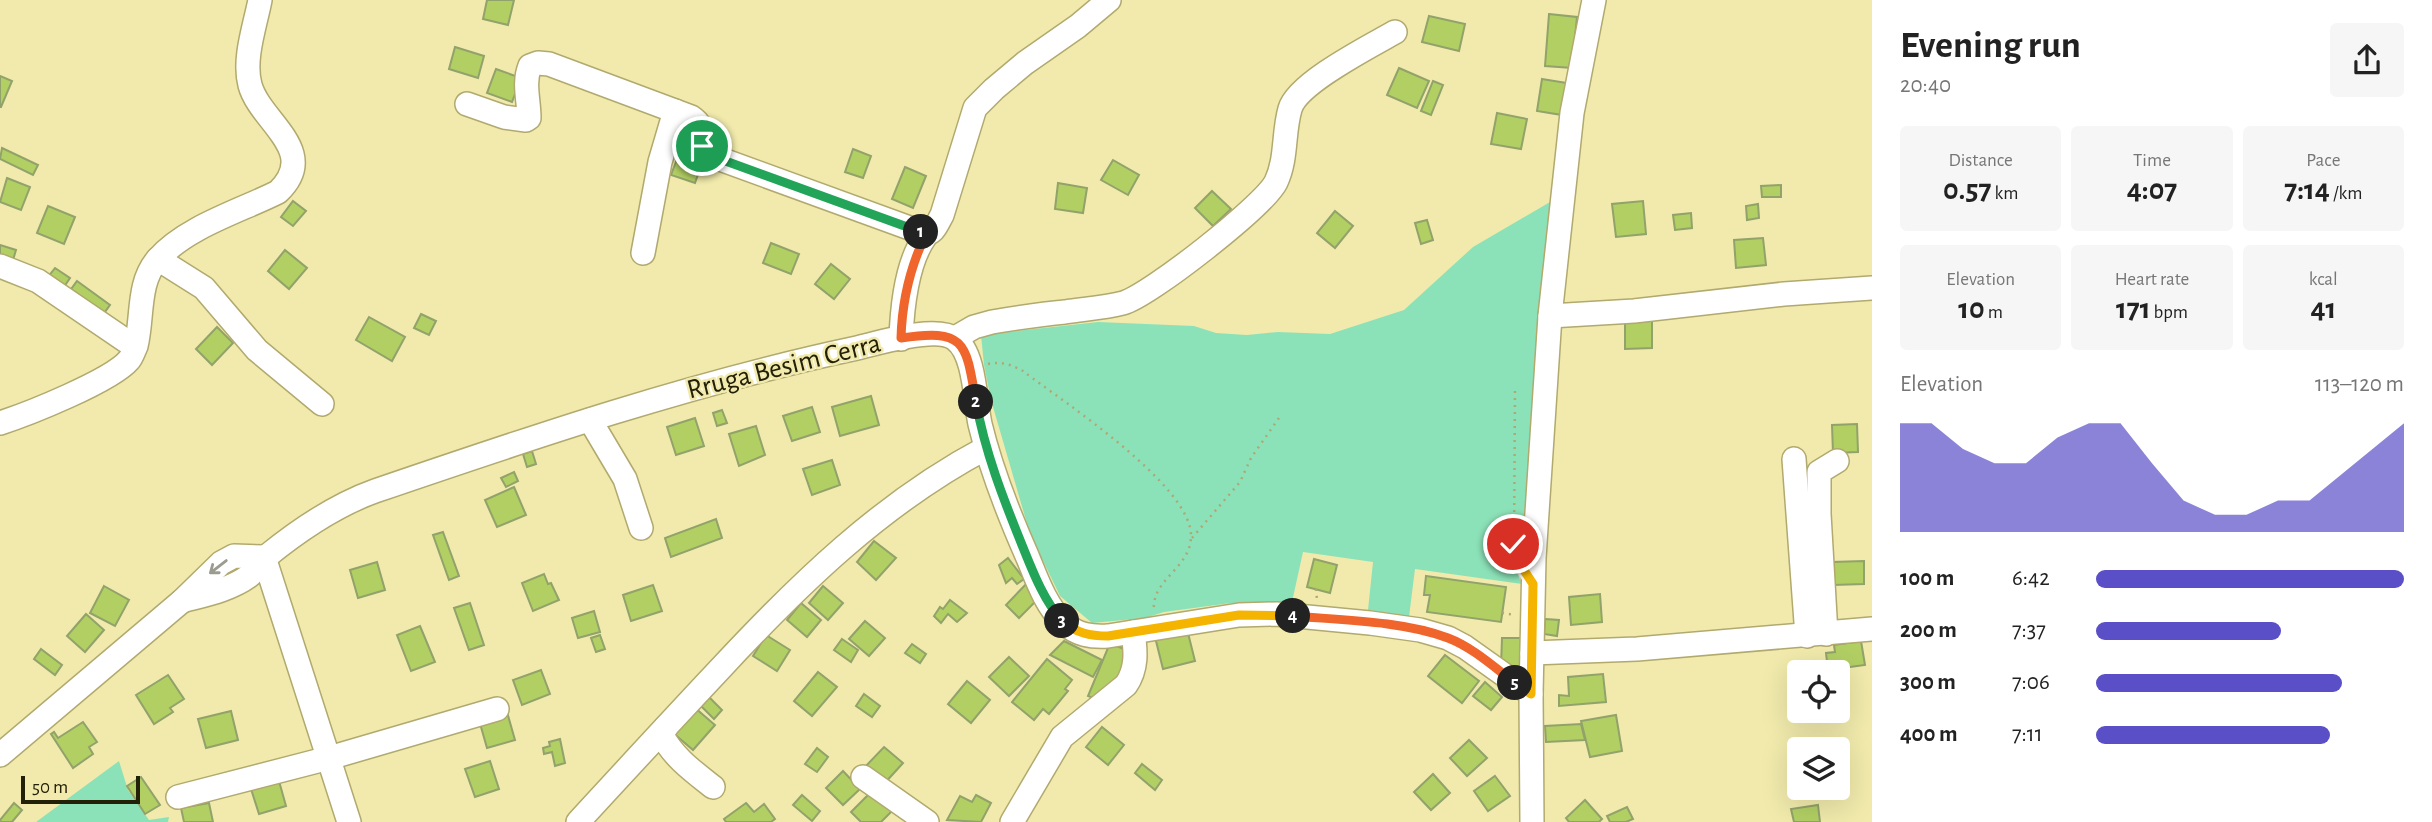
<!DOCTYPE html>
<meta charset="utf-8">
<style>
body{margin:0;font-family:"Alegreya Sans",sans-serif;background:#f6f6f6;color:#222;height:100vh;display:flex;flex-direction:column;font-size:26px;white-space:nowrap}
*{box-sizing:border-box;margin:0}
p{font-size:23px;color:#767676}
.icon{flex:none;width:38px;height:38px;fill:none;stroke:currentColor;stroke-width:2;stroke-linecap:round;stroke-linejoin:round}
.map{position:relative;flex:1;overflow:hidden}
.panel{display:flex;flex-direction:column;background:#fff;width:560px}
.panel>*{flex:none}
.fabs{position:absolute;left:1787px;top:660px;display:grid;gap:14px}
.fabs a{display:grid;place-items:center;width:63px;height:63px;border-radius:7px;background:#fff;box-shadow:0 7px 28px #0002;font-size:35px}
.scale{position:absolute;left:21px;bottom:18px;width:119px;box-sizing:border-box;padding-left:7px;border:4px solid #232008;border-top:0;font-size:19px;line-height:24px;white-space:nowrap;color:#232008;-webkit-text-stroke:5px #f1eaac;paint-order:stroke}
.pin{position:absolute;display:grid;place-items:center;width:60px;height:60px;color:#fff;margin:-30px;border:4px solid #fff;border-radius:50%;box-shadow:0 2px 7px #0007}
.km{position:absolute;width:35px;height:35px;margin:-18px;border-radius:50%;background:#222;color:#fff;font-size:19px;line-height:35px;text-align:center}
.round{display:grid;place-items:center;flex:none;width:74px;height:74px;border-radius:7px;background:#f6f6f6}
.summary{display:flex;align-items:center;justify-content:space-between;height:119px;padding:0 28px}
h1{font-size:38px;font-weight:700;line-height:52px}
.figures{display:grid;grid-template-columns:repeat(3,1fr);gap:10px;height:119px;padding:7px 28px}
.figures div{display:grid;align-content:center;border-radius:7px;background:#f6f6f6;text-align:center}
.figures b{font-size:30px;font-weight:700}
.figures small{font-size:19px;font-weight:400}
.figures p{font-size:19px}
.chart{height:196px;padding:14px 28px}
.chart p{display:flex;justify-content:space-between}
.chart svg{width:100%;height:126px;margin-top:7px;fill:#5b4fc8;opacity:.7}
ul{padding:0 28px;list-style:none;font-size:23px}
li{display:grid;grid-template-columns:112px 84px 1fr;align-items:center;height:52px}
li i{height:18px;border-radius:9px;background:#5b4fc8}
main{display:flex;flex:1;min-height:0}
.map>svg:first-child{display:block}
.green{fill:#8ce2b8}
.building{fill:#b2cf64;stroke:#91a26a;stroke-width:2}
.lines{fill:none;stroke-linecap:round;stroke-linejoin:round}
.minor-casing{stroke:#b1a96e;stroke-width:26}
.path{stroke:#aea877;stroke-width:2.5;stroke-dasharray:2 5;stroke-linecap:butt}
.minor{stroke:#fff;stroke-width:23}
.oneway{stroke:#9c9b90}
.split-1-casing{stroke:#fff;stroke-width:14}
.split-2-casing{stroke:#fff;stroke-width:14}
.split-3-casing{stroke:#fff;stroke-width:14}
.split-4-casing{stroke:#fff;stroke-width:14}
.split-5-casing{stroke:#fff;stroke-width:14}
.split-6-casing{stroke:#fff;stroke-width:14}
.split-1{stroke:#22a559;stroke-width:9}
.split-2{stroke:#f0652b;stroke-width:9}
.split-3{stroke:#22a559;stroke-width:9}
.split-4{stroke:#f5b400;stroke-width:9}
.split-5{stroke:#f0652b;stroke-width:9}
.split-6{stroke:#f5b400;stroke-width:9}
.labels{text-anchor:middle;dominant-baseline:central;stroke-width:5;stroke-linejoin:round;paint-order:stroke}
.street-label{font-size:28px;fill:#232008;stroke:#f1eaac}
</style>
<main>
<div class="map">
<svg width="1872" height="822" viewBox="0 0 1872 822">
<rect width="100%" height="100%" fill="#f1eaac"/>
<g class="green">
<path d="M1562,195L1534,558H1511L1522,584L1415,569L1409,617L1368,610L1373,562L1303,552L1292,602L1231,603L1164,612L1145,618L1092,623L1060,596L1030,534L991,400L984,365L981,335L1098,322L1194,326L1216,333L1247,335L1278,332L1330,334L1404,310L1473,247Z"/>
<path d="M119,761L128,790L149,820L169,817L168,822H36Z"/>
</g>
<g class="building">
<path d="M487,0H514L508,25L483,19Z"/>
<path d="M1549,14L1577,17L1572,68L1545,66Z"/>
<path d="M1429,16L1465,24L1459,51L1422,42Z"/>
<path d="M455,47L484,56L478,78L449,69Z"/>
<path d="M1399,68L1429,81L1417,108L1387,95Z"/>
<path d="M496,69L521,78L512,102L487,93Z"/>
<path d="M0,76L12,81L1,107H0Z"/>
<path d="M1542,79L1567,83L1562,115L1537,111Z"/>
<path d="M1433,81L1443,85L1431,115L1421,111Z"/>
<path d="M1497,113L1527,119L1521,149L1491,144Z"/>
<path d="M2,148L38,165L33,175L0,159Z"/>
<path d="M853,149L871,156L863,178L845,172Z"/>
<path d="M679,154L702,163L695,183L671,175Z"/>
<path d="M1113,160L1139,175L1128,195L1101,180Z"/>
<path d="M905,167L926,176L913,208L892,199Z"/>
<path d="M7,178L30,187L21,210L0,202Z"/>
<path d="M1058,183L1087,188L1083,213L1055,209Z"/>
<path d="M1781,185V197H1762L1761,186Z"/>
<path d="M1212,191L1231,209L1213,226L1195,208Z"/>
<path d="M293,201L306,211L293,226L281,217Z"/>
<path d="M1643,201L1646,234L1616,237L1612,204Z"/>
<path d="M1758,204L1759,218L1747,220L1746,206Z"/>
<path d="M48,206L75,217L64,244L37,233Z"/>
<path d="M1335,211L1353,226L1335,248L1317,233Z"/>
<path d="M1691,213L1692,228L1675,230L1673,215Z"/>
<path d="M1427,220L1433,240L1421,244L1415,223Z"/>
<path d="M1763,238L1766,265L1736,268L1734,240Z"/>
<path d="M771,243L799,254L791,274L763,263Z"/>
<path d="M0,245L16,250L13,260L0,256Z"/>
<path d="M285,250L307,268L289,289L268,271Z"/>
<path d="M831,264L850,279L834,299L815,284Z"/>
<path d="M55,268L70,278L64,287L48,277Z"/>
<path d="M77,281L110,305L102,316L69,292Z"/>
<path d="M421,314L436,321L429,335L414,328Z"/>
<path d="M1652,315V348L1625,349V321Z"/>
<path d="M369,317L405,337L392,361L356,340Z"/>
<path d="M217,327L233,343L212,365L196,349Z"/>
<path d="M871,396L879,425L840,436L832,407Z"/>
<path d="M812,407L820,432L792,441L783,416Z"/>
<path d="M722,410L727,423L717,426L713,413Z"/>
<path d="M695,418L704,446L676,455L667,427Z"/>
<path d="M1857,424L1858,452L1833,453L1832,425Z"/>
<path d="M756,426L765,455L739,466L729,434Z"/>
<path d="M532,451L536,464L527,467L523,454Z"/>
<path d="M832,460L840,485L812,495L803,469Z"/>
<path d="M514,472L518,481L506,487L501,478Z"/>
<path d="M514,487L526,515L497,527L485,500Z"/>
<path d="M716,519L722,538L671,557L665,538Z"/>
<path d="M443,532L459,576L449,580L433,535Z"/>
<path d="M874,541L896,558L876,580L857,562Z"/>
<path d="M1008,558L1024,579L1017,584L1012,578L1006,583L999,565Z"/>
<path d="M1314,559L1337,565L1330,593L1307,587Z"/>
<path d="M1864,561V584L1833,585L1832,562Z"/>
<path d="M377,562L385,590L358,598L350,570Z"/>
<path d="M544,574L548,584L551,583L559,600L533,611L522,583Z"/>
<path d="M1426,576L1506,587L1501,622L1427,612L1430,595H1424Z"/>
<path d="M1027,583L1038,599L1019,618L1006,605Z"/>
<path d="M653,585L662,611L631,621L623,595Z"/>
<path d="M104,586L129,600L115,626L90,613Z"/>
<path d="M823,586L843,603L828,620L809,603Z"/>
<path d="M1600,594L1602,622L1571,625L1569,597Z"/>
<path d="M950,600L967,613L957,622L948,614L941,623L934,616L940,607L943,609Z"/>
<path d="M470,603L484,645L469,650L454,608Z"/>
<path d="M801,603L821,620L807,637L787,620Z"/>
<path d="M594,611L600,632L578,638L572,618Z"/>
<path d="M86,614L104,630L85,652L67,636Z"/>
<path d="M1545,619L1559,620L1557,636L1544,634Z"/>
<path d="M865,621L885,638L869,656L849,639Z"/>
<path d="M420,626L435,662L411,671L397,635Z"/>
<path d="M1187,629L1195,661L1163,669L1155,637Z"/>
<path d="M600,635L605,649L596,652L591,638Z"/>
<path d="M766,635L790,650L777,671L753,656Z"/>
<path d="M1502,638H1527L1526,668L1501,667Z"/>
<path d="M842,639L858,650L851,662L834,650Z"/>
<path d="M1064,641L1102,660L1093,677L1050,655Z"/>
<path d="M1861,641L1865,665L1828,670L1826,653L1835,652L1834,645Z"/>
<path d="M1110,643L1133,653L1113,688L1098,700L1088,696Z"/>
<path d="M912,644L926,654L920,663L905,653Z"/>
<path d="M41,649L62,665L55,675L34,659Z"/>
<path d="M1445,655L1479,681L1462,703L1428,676Z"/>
<path d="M1009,657L1029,676L1009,696L989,677Z"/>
<path d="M1047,659L1072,680L1065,689L1068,691L1049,714L1043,709L1034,720L1012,702Z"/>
<path d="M541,670L550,694L522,705L513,680Z"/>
<path d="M818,672L837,687L812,716L794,701Z"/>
<path d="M1603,674L1606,702L1559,706V695L1569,696L1568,677Z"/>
<path d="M168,675L184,699L170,708L173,712L154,724L136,695Z"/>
<path d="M967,681L990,700L971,723L948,704Z"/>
<path d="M1485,682L1502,697L1491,710L1473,696Z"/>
<path d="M703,691L722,710L714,719L694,699Z"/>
<path d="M864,694L880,706L872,717L856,706Z"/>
<path d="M694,707L715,725L693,750L672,732Z"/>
<path d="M231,711L238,740L206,748L198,719Z"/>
<path d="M507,712L515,740L487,748L479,720Z"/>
<path d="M1616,715L1622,751L1590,757L1581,721Z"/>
<path d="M83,722L97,742L89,747L93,754L73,768L51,734L54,732L58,738Z"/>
<path d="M1581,724L1585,740L1546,742L1545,726Z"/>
<path d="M1102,727L1124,745L1108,765L1086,747Z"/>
<path d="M560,739L565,763L555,766L552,752L544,754L543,748L550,746L549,742Z"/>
<path d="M1469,740L1487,758L1467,776L1450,758Z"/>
<path d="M884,747L903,763L883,785L864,768Z"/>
<path d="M817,748L828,757L817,772L805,764Z"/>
<path d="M490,761L499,789L475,797L465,769Z"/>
<path d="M1142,764L1162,780L1155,790L1135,773Z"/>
<path d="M843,771L860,789L843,805L826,788Z"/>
<path d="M1433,774L1450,793L1431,810L1414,792Z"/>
<path d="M1495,776L1510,796L1488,811L1474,791Z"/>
<path d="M141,777L160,805L145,814L127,786Z"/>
<path d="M279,781L286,806L259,814L251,789Z"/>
<path d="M872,791L892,811L881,822H861L851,812Z"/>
<path d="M802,795L820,811L812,821L793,805Z"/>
<path d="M976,795L991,803L981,822L947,820L960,796L972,802Z"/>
<path d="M1585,800L1602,819L1599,822H1569L1566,818Z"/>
<path d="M14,803L22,810L12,822H1L0,820Z"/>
<path d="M209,803L213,822H184L181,808Z"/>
<path d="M746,803L754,812L764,804L775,819L771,822H726L724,819Z"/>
<path d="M1818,805L1820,822H1794L1791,809Z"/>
<path d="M1627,807L1633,819L1626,822H1610L1607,816Z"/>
</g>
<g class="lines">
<defs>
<g id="minor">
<path d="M467,104L504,117L526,120L529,118C529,100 523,83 530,66L538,63L549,64L691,117C708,128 698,140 709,155L926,234"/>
<path d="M643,253L660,162L675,111"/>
<path d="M158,259L204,288L257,350L322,404"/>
<path d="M0,266L38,281L135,347"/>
<path d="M1550,316L1634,311L1784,294L1872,288"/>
<path d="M955,338L974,327L992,322C1016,318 1041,314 1065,312C1084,309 1104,308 1123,303C1149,296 1264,206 1276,182C1287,159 1283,133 1290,109C1297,83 1371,46 1395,32"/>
<path d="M901,339C902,308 907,262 925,237C930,229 927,236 933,230C937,226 939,220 942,215L975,108L994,89L1025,63L1078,26L1109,0"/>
<path d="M590,420L625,479L641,528"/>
<path d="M0,423C28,414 111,381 129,360C132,357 134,350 136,346C143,318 137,282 158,259C186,227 240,211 278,192C321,151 260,122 250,85C243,59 255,26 260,0"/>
<path d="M1794,459L1807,636"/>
<path d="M264,557L349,822"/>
<path d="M182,601C204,595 230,590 249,576C256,571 260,561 267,556C299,530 336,505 375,491C533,437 692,383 857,348C879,343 936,325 955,339C975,353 975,401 980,424C991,470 1009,515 1028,558C1037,580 1046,606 1064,623C1077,635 1091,637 1108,636L1239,615L1276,614L1370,623L1420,630L1448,638L1465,647L1531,694L1532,822"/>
<path d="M1826,634L1819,514V472L1837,461"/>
<path d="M1532,653L1637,649L1872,629"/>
<path d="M1531,694L1534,558L1550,316L1572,113L1594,0"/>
<path d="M666,727L662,735C673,757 694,772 713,787"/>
<path d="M0,755L182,601L221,563L234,556L264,557"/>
<path d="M863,777L927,822"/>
<path d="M178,797L329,758L497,709"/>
<path d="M578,822C625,771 672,720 720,669C799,584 882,503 986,448"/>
<path d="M1012,822L1062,737L1126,685C1137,669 1136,652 1133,632"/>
</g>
</defs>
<use href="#minor" class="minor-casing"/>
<g class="path">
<path d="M988,364C1001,361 1012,365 1023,371C1062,401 1193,486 1191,537C1190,563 1165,574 1156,595C1154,600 1154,607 1153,611"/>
<path d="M1192,538L1240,482L1251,458L1281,415"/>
<path d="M1514,547L1515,387"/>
<path d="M1316,589L1317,600"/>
<path d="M1502,613L1515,615"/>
</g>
<use href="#minor" class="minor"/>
</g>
<defs><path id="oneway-shaft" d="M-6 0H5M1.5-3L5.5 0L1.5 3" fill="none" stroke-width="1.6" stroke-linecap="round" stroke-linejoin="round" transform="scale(1.75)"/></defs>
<use class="oneway" href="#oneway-shaft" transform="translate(218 567) rotate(142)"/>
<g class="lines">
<defs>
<path id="split-1" d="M702,146L709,155L921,232"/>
<path id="split-2" d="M921,232L926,234C910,267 902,302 901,338C966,328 966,343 976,402"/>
<path id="split-3" d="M976,402C985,452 1003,498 1022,545C1033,572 1043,599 1062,621"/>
<path id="split-4" d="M1062,621C1076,633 1090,636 1108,636L1239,615L1293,616"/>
<path id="split-5" d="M1293,616C1340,620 1404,621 1448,638C1472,647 1494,667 1515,683"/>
<path id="split-6" d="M1513,544L1516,558L1533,584L1531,694L1515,683"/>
</defs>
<use href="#split-1" class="split-1-casing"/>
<use href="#split-2" class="split-2-casing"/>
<use href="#split-3" class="split-3-casing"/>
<use href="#split-4" class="split-4-casing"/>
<use href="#split-5" class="split-5-casing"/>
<use href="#split-6" class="split-6-casing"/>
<use href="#split-1" class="split-1"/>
<use href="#split-2" class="split-2"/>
<use href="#split-3" class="split-3"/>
<use href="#split-4" class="split-4"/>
<use href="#split-5" class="split-5"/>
<use href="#split-6" class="split-6"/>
</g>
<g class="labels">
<g class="street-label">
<text transform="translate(784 367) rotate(-14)">Rruga Besim Cerra</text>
</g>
</g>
</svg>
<div class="fabs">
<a><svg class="icon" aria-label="locate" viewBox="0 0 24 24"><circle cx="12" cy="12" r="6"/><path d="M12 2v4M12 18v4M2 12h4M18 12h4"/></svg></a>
<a><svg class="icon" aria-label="layers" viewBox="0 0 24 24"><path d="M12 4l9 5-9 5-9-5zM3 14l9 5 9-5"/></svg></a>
</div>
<div class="scale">50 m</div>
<div class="pin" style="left:702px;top:146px;background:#1e9e55"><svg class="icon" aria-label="arrive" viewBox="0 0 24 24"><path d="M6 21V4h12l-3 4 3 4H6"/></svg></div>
<div class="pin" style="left:1513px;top:544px;background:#d93025"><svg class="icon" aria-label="check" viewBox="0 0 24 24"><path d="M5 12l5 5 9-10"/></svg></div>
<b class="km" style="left:921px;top:232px">1</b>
<b class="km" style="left:976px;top:402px">2</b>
<b class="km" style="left:1062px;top:621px">3</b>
<b class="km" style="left:1293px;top:616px">4</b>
<b class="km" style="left:1515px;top:683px">5</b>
</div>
<section class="panel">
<div class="summary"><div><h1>Evening run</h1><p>20:40</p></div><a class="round"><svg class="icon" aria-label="share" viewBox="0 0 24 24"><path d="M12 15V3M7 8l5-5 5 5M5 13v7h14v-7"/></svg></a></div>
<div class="figures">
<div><p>Distance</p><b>0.57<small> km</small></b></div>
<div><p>Time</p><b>4:07</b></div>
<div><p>Pace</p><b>7:14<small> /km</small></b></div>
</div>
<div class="figures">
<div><p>Elevation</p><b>10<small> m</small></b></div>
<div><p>Heart rate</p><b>171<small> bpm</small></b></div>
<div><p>kcal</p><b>41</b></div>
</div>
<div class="chart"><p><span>Elevation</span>113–120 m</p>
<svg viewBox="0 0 160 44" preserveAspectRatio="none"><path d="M0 44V6L10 6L20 15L30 20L40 20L50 11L60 6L70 6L80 20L90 33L100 38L110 38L120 33L130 33L140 24L150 15L160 6V44z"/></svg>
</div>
<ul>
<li><b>100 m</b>6:42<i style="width:100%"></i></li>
<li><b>200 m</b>7:37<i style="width:60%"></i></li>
<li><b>300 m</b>7:06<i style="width:80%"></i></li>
<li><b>400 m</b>7:11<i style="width:76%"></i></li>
</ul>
</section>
</main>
